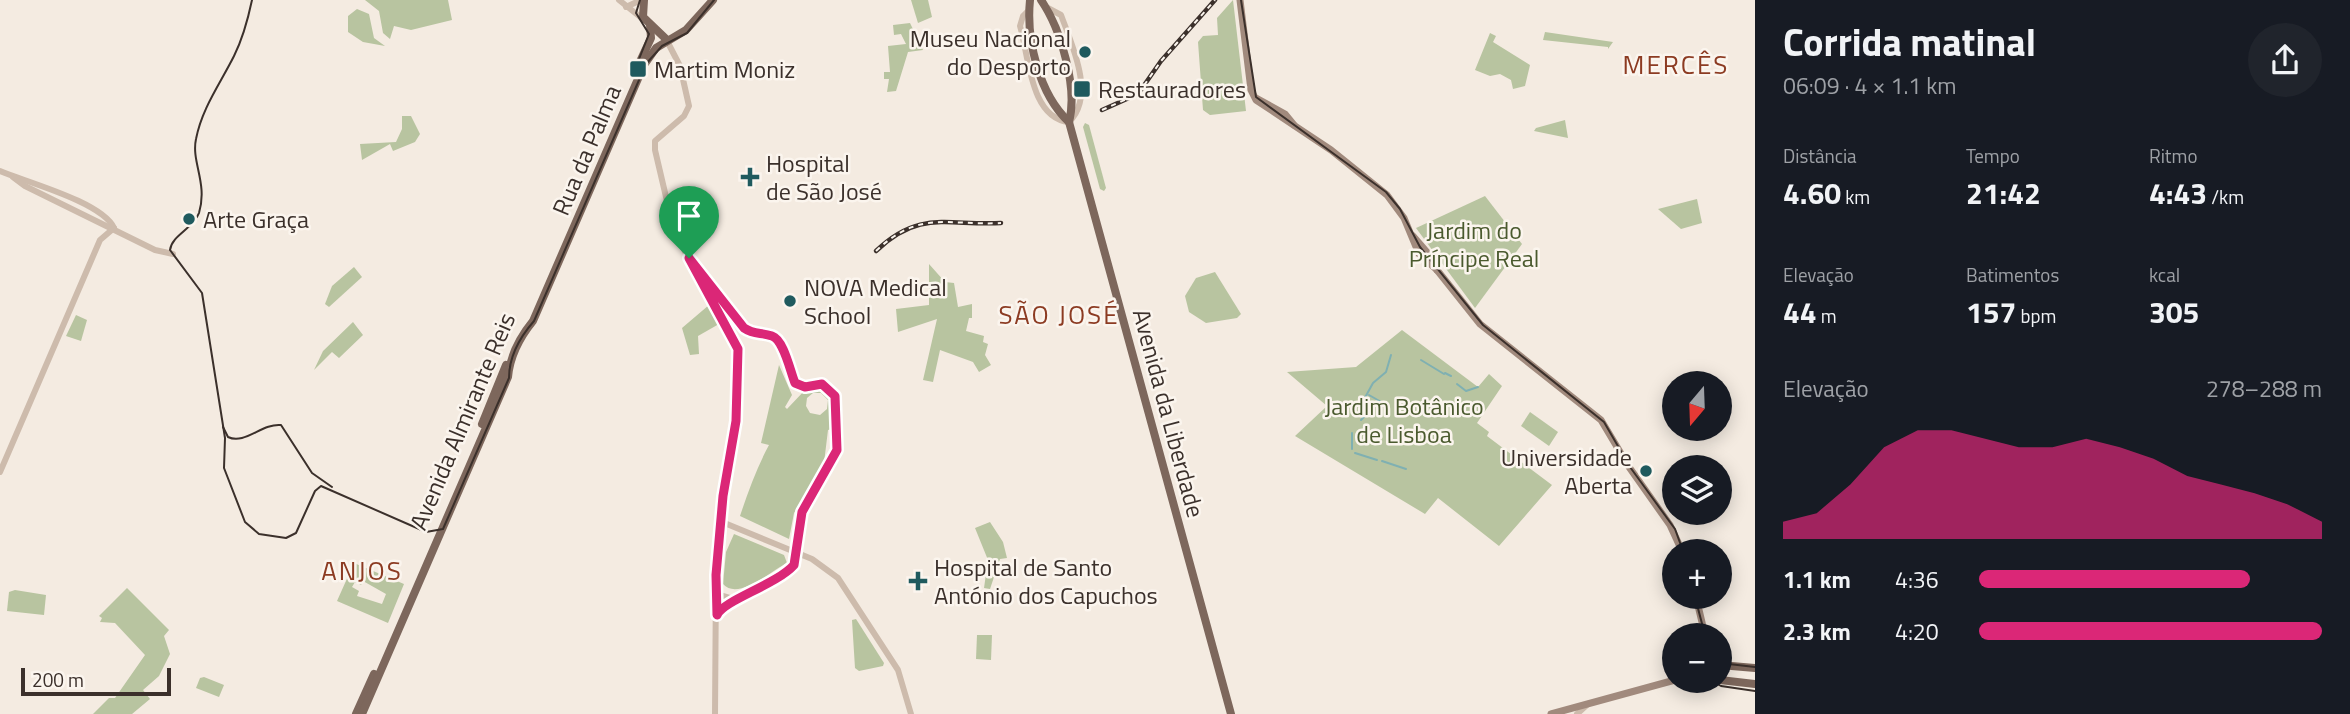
<!DOCTYPE html>
<html lang="pt">
<meta charset="utf-8">
<style>
body{margin:0;font-family:"Titillium Web",sans-serif;background:#20242c;color:#f1f3f6;height:100vh;display:flex;flex-direction:column;font-size:26px;white-space:nowrap}
*{box-sizing:border-box;margin:0}
p{font-size:23px;color:#9ea1a6}
.icon{flex:none;width:38px;height:38px;fill:none;stroke:currentColor;stroke-width:2;stroke-linecap:round;stroke-linejoin:round}
.map{position:relative;flex:1;overflow:hidden}
.sheet{display:flex;flex-direction:column;background:#171b24;width:595px}
.sheet>*{flex:none}
.needle{width:46px;rotate:199deg}
.fabs{position:absolute;left:1662px;top:371px;display:grid;gap:14px}
.fabs a{display:grid;place-items:center;width:70px;height:70px;border-radius:50%;background:#171b24;box-shadow:0 4px 18px #0003;font-size:35px}
.scale{position:absolute;left:21px;bottom:18px;width:150px;box-sizing:border-box;padding-left:7px;border:4px solid #3b302b;border-top:0;font-size:19px;line-height:24px;white-space:nowrap;color:#3b302b;-webkit-text-stroke:5px #fbf5ee;paint-order:stroke}
.pin{position:absolute;display:grid;place-items:center;width:60px;height:60px;color:#fff;margin:-72px -30px;border-radius:50% 50% 50% 0;rotate:-45deg;box-shadow:0 0 7px #0007}
.pin .icon{rotate:45deg}
.round{display:grid;place-items:center;flex:none;width:74px;height:74px;border-radius:37px;background:#20242c}
.summary{display:flex;align-items:center;justify-content:space-between;height:119px;padding:0 28px}
h1{font-size:38px;font-weight:700;line-height:52px}
.metrics{display:grid;grid-template-columns:repeat(3,1fr);gap:10px;height:119px;padding:7px 28px}
.metrics div{display:grid;align-content:center}
.metrics b{font-size:30px;font-weight:700}
.metrics small{font-size:19px;font-weight:400}
.metrics p{font-size:19px}
.chart{height:196px;padding:14px 28px}
.chart p{display:flex;justify-content:space-between}
.chart svg{width:100%;height:126px;margin-top:7px;fill:#db2777;opacity:.7}
ul{padding:0 28px;list-style:none;font-size:23px}
li{display:grid;grid-template-columns:112px 84px 1fr;align-items:center;height:52px}
li i{height:18px;border-radius:9px;background:#db2777}
main{display:flex;flex:1;min-height:0}
.map>svg:first-child{display:block}
.green{fill:#b8c4a0;fill-rule:evenodd}
.lines{fill:none;stroke-linecap:round;stroke-linejoin:round}
.stream{stroke:#7fb0b2;stroke-width:2}
.tertiary{stroke:#cdbbac;stroke-width:6}
.secondary{stroke:#a18a7d;stroke-width:7}
.primary{stroke:#7d675c;stroke-width:8}
.tram{stroke:#3b302b;stroke-width:2}
.rail-casing{stroke:#3b302b;stroke-width:4.5}
.rail{stroke:#fbf5ee;stroke-width:2;stroke-dasharray:5;stroke-linecap:butt}
.route-casing{stroke:#fff;stroke-width:14}
.route{stroke:#db2777;stroke-width:9}
.poi-dot{fill:#1f5a5e;stroke:#fbf5ee;stroke-width:2.5}
.labels{text-anchor:middle;dominant-baseline:central;stroke-width:5;stroke-linejoin:round;paint-order:stroke}
.poi-label{font-size:24px;fill:#3b302b;stroke:#fbf5ee;text-anchor:start}
.street-label{font-size:24px;fill:#3b302b;stroke:#fbf5ee}
.park-label{font-size:24px;fill:#4a5a2e;stroke:#fbf5ee}
.neighbourhood-label{font-size:26px;letter-spacing:2px;fill:#8c3b22;stroke:#fbf5ee}
</style>
<main>
<div class="map">
<svg width="1755" height="714" viewBox="0 0 1755 714">
<rect width="100%" height="100%" fill="#f4ebe1"/>
<g class="green">
<path d="M365,0H448L452,20L411,30L394,26L390,39L383,33L379,11Z"/>
<path d="M911,0H928L932,17L918,23Z"/>
<path d="M1233,0L1246,111L1210,115L1203,110L1198,42L1203,36L1218,35L1217,18Z"/>
<path d="M357,9L369,14L374,38L385,46L363,42L348,32V16Z"/>
<path d="M910,23L923,50L908,52L896,91L887,92L889,79H884V72H890L888,46L906,44L901,34L894,35L893,25Z"/>
<path d="M1545,32L1613,42L1608,49V47L1543,40Z"/>
<path d="M1490,33L1496,36L1493,42L1530,65L1525,86L1513,89L1511,80L1500,74L1490,76L1475,70Z"/>
<path d="M402,116H411L420,134L415,142L393,151L390,144L362,160L360,144L396,142L402,129Z"/>
<path d="M1565,120L1568,138L1534,131L1536,128Z"/>
<path d="M1085,123L1089,125L1106,188L1104,191L1100,189L1083,127Z"/>
<path d="M1485,196L1522,244L1475,308L1416,228Z"/>
<path d="M1697,199L1702,223L1681,229L1658,209Z"/>
<path d="M929,264L945,282L954,283L958,307L972,304V318H969L966,331L984,336L983,342L988,344L985,355L991,365L979,372L973,362L940,350L933,382L923,380L937,319L898,332L896,309L929,305Z"/>
<path d="M354,267L362,277L329,307L325,304L332,286Z"/>
<path d="M1215,272L1241,314L1237,318L1206,323L1189,312L1185,296L1196,278Z"/>
<path d="M709,305L719,324L698,336L699,354L690,355L682,328Z"/>
<path d="M76,315L87,320L81,341L66,336Z"/>
<path d="M353,322L363,335L339,358L332,352L314,370L323,351Z"/>
<path d="M1402,330L1478,387L1489,374L1502,386L1477,423L1489,432L1487,436L1552,485L1499,546L1438,498L1425,514L1295,436L1327,406L1287,372L1356,367Z"/>
<path d="M779,365L792,395L785,407L787,409L805,390L821,386L832,393V429L828,430L824,463L794,513L789,539L740,516C748,492 757,467 769,445L761,443ZM813,393H821L828,400L827,409L820,415L810,413L806,406L807,398Z"/>
<path d="M1530,412L1558,432L1549,446L1521,426Z"/>
<path d="M990,522L1003,542L1007,558L1000,559L990,589L984,588L988,560L975,528Z"/>
<path d="M734,534L784,555L787,563C771,571 738,601 723,584L726,552Z"/>
<path d="M354,563L404,584L388,623L337,601ZM363,581L386,594L382,604L357,596L359,591L352,587L355,582L361,585Z"/>
<path d="M127,588L169,630L164,636L170,654L159,676L143,690L150,699L132,714H93L109,698H115L145,655L115,623L100,622L102,618L99,616Z"/>
<path d="M15,590L46,595L44,615L7,611L9,592Z"/>
<path d="M856,619L884,663L883,666L859,671L855,668L852,620Z"/>
<path d="M977,635H992L991,660L976,659Z"/>
<path d="M204,677L224,685L219,697L196,688L200,678Z"/>
</g>
<g class="lines">
<g class="stream">
<path d="M1421,360L1444,374"/>
<path d="M1445,373L1451,376"/>
<path d="M1457,384L1466,391L1478,387"/>
<path d="M1369,395L1383,403"/>
<path d="M1362,403L1373,383L1386,372L1391,355"/>
<path d="M1361,409L1364,417L1361,420"/>
<path d="M1352,449V433"/>
<path d="M1355,453L1377,460"/>
<path d="M1382,461L1406,469"/>
</g>
<g class="tertiary">
<path d="M619,0L644,20"/>
<path d="M626,7L641,0"/>
<path d="M1029,10L1023,16L1020,26C1029,56 1030,118 1069,122C1096,96 1072,45 1061,15L1046,7"/>
<path d="M666,39L680,66L689,106L684,116L655,141V150L674,231L738,349L736,421L723,497L716,575L715,714"/>
<path d="M0,171C26,182 102,202 114,228"/>
<path d="M13,177L25,186L155,250L173,254"/>
<path d="M699,270L744,329L757,336L769,335L778,340L795,383L805,387L822,384L835,396L837,450L802,512L793,567L759,591L725,604L718,614"/>
<path d="M0,472L100,240L114,228"/>
<path d="M722,522L812,559L838,578L898,670L911,714"/>
<path d="M717,594L737,600"/>
<path d="M1577,714L1588,704"/>
</g>
<g class="secondary">
<path d="M1240,0L1251,90L1256,100L1331,150L1387,195L1404,218L1419,254L1437,270L1480,324L1601,420L1629,467L1670,525L1682,551"/>
<path d="M1256,98L1285,114L1294,125"/>
<path d="M1413,236L1438,265L1437,270"/>
<path d="M1696,597L1705,635"/>
<path d="M1551,714L1675,680"/>
</g>
<g class="primary">
<path d="M644,0L643,17L666,39"/>
<path d="M1030,0C1026,40 1039,94 1069,122"/>
<path d="M1041,0C1061,29 1078,88 1069,122L1231,714"/>
<path d="M637,68L651,38L650,25"/>
<path d="M482,424L506,365"/>
<path d="M1720,665L1755,668"/>
<path d="M1720,680L1755,684"/>
<path d="M356,714L374,674"/>
<path d="M362,714L508,377C510,356 520,337 533,321L644,65L656,48L686,30L713,0"/>
</g>
<g class="tram">
<path d="M252,0C248,19 243,38 234,56C220,84 202,108 196,139C191,162 208,183 199,213C193,229 172,235 170,250L202,293L225,438L224,468L245,522L259,534L286,538L296,533L315,491L321,486L426,532L443,529L509,378C509,356 520,337 534,321L646,64L662,46L687,33L714,0"/>
<path d="M1241,0L1256,97L1386,192L1400,209L1420,247L1483,325L1604,422L1630,467L1675,529L1683,551"/>
<path d="M635,69L649,34L636,13L640,0"/>
<path d="M223,427L228,437C245,445 262,423 281,425L312,473L332,487"/>
<path d="M1695,597L1705,635"/>
<path d="M1720,663L1755,667"/>
<path d="M1712,681L1721,686L1755,691"/>
</g>
<defs>
<g id="rail">
<path d="M1102,110L1138,94L1161,61L1215,0"/>
<path d="M876,251C920,209 948,226 1001,223"/>
</g>
</defs>
<use href="#rail" class="rail-casing"/>
<use href="#rail" class="rail"/>
</g>
<g class="lines">
<defs>
<path id="route" d="M689,258L744,328C754,335 761,332 772,336C784,340 790,371 795,383L805,387L822,384L835,396L837,450L802,512L794,565C776,585 724,600 717,615L716,575L723,496L736,421L738,349Z"/>
</defs>
<use href="#route" class="route-casing"/>
<use href="#route" class="route"/>
</g>
<g class="poi-dot">
<circle cx="1085" cy="52" r="7"/>
<rect x="629" y="60" width="18" height="18" rx="3.5"/>
<rect x="1073" y="80" width="18" height="18" rx="3.5"/>
<path d="M746.5 166.5h7v7h7v7h-7v7h-7v-7h-7v-7h7z"/>
<circle cx="189" cy="219" r="7"/>
<circle cx="790" cy="301" r="7"/>
<circle cx="1646" cy="471" r="7"/>
<path d="M914.5 570.5h7v7h7v7h-7v7h-7v-7h-7v-7h7z"/>
</g>
<g class="labels">
<g class="poi-label">
<text x="1071" y="38" text-anchor="end">Museu Nacional<tspan x="1071" dy="28">do Desporto</tspan></text>
<text x="654" y="69">Martim Moniz</text>
<text x="1098" y="89">Restauradores</text>
<text x="766" y="163">Hospital<tspan x="766" dy="28">de São José</tspan></text>
<text x="203" y="219">Arte Graça</text>
<text x="804" y="287">NOVA Medical<tspan x="804" dy="28">School</tspan></text>
<text x="1632" y="457" text-anchor="end">Universidade<tspan x="1632" dy="28">Aberta</tspan></text>
<text x="934" y="567">Hospital de Santo<tspan x="934" dy="28">António dos Capuchos</tspan></text>
</g>
<g class="street-label">
<text transform="translate(586 150) rotate(-67)">Rua da Palma</text>
<text transform="translate(1169 413) rotate(75)">Avenida da Liberdade</text>
<text transform="translate(462 421) rotate(-67)">Avenida Almirante Reis</text>
</g>
<g class="park-label">
<text x="1474" y="230">Jardim do<tspan x="1474" dy="28">Príncipe Real</tspan></text>
<text x="1404" y="406">Jardim Botânico<tspan x="1404" dy="28">de Lisboa</tspan></text>
</g>
<g class="neighbourhood-label">
<text x="1676" y="64">MERCÊS</text>
<text x="1059" y="314">SÃO JOSÉ</text>
<text x="362" y="570">ANJOS</text>
</g>
</g>
</svg>
<div class="fabs">
<a><svg class="needle" viewBox="-14 -14 28 28"><path d="M0-13l5 13h-10z" fill="#e53935"/><path d="M0 13l5-13h-10z" fill="#9ea1a6"/></svg></a>
<a><svg class="icon" aria-label="layers" viewBox="0 0 24 24"><path d="M12 4l9 5-9 5-9-5zM3 14l9 5 9-5"/></svg></a>
<a>+</a>
<a>−</a>
</div>
<div class="scale">200 m</div>
<div class="pin" style="left:689px;top:258px;background:#1e9e55"><svg class="icon" aria-label="arrive" viewBox="0 0 24 24"><path d="M6 21V4h12l-3 4 3 4H6"/></svg></div>
</div>
<section class="sheet">
<div class="summary"><div><h1>Corrida matinal</h1><p>06:09 · 4 × 1.1 km</p></div><a class="round"><svg class="icon" aria-label="share" viewBox="0 0 24 24"><path d="M12 15V3M7 8l5-5 5 5M5 13v7h14v-7"/></svg></a></div>
<div class="metrics">
<div><p>Distância</p><b>4.60<small> km</small></b></div>
<div><p>Tempo</p><b>21:42</b></div>
<div><p>Ritmo</p><b>4:43<small> /km</small></b></div>
</div>
<div class="metrics">
<div><p>Elevação</p><b>44<small> m</small></b></div>
<div><p>Batimentos</p><b>157<small> bpm</small></b></div>
<div><p>kcal</p><b>305</b></div>
</div>
<div class="chart"><p><span>Elevação</span>278–288 m</p>
<svg viewBox="0 0 160 44" preserveAspectRatio="none"><path d="M0 44V38L10 35L20 25L30 12L40 6L50 6L60 9L70 12L80 12L90 9L100 12L110 16L120 22L130 25L140 28L150 32L160 38V44z"/></svg>
</div>
<ul>
<li><b>1.1 km</b>4:36<i style="width:79%"></i></li>
<li><b>2.3 km</b>4:20<i style="width:100%"></i></li>
</ul>
</section>
</main>
